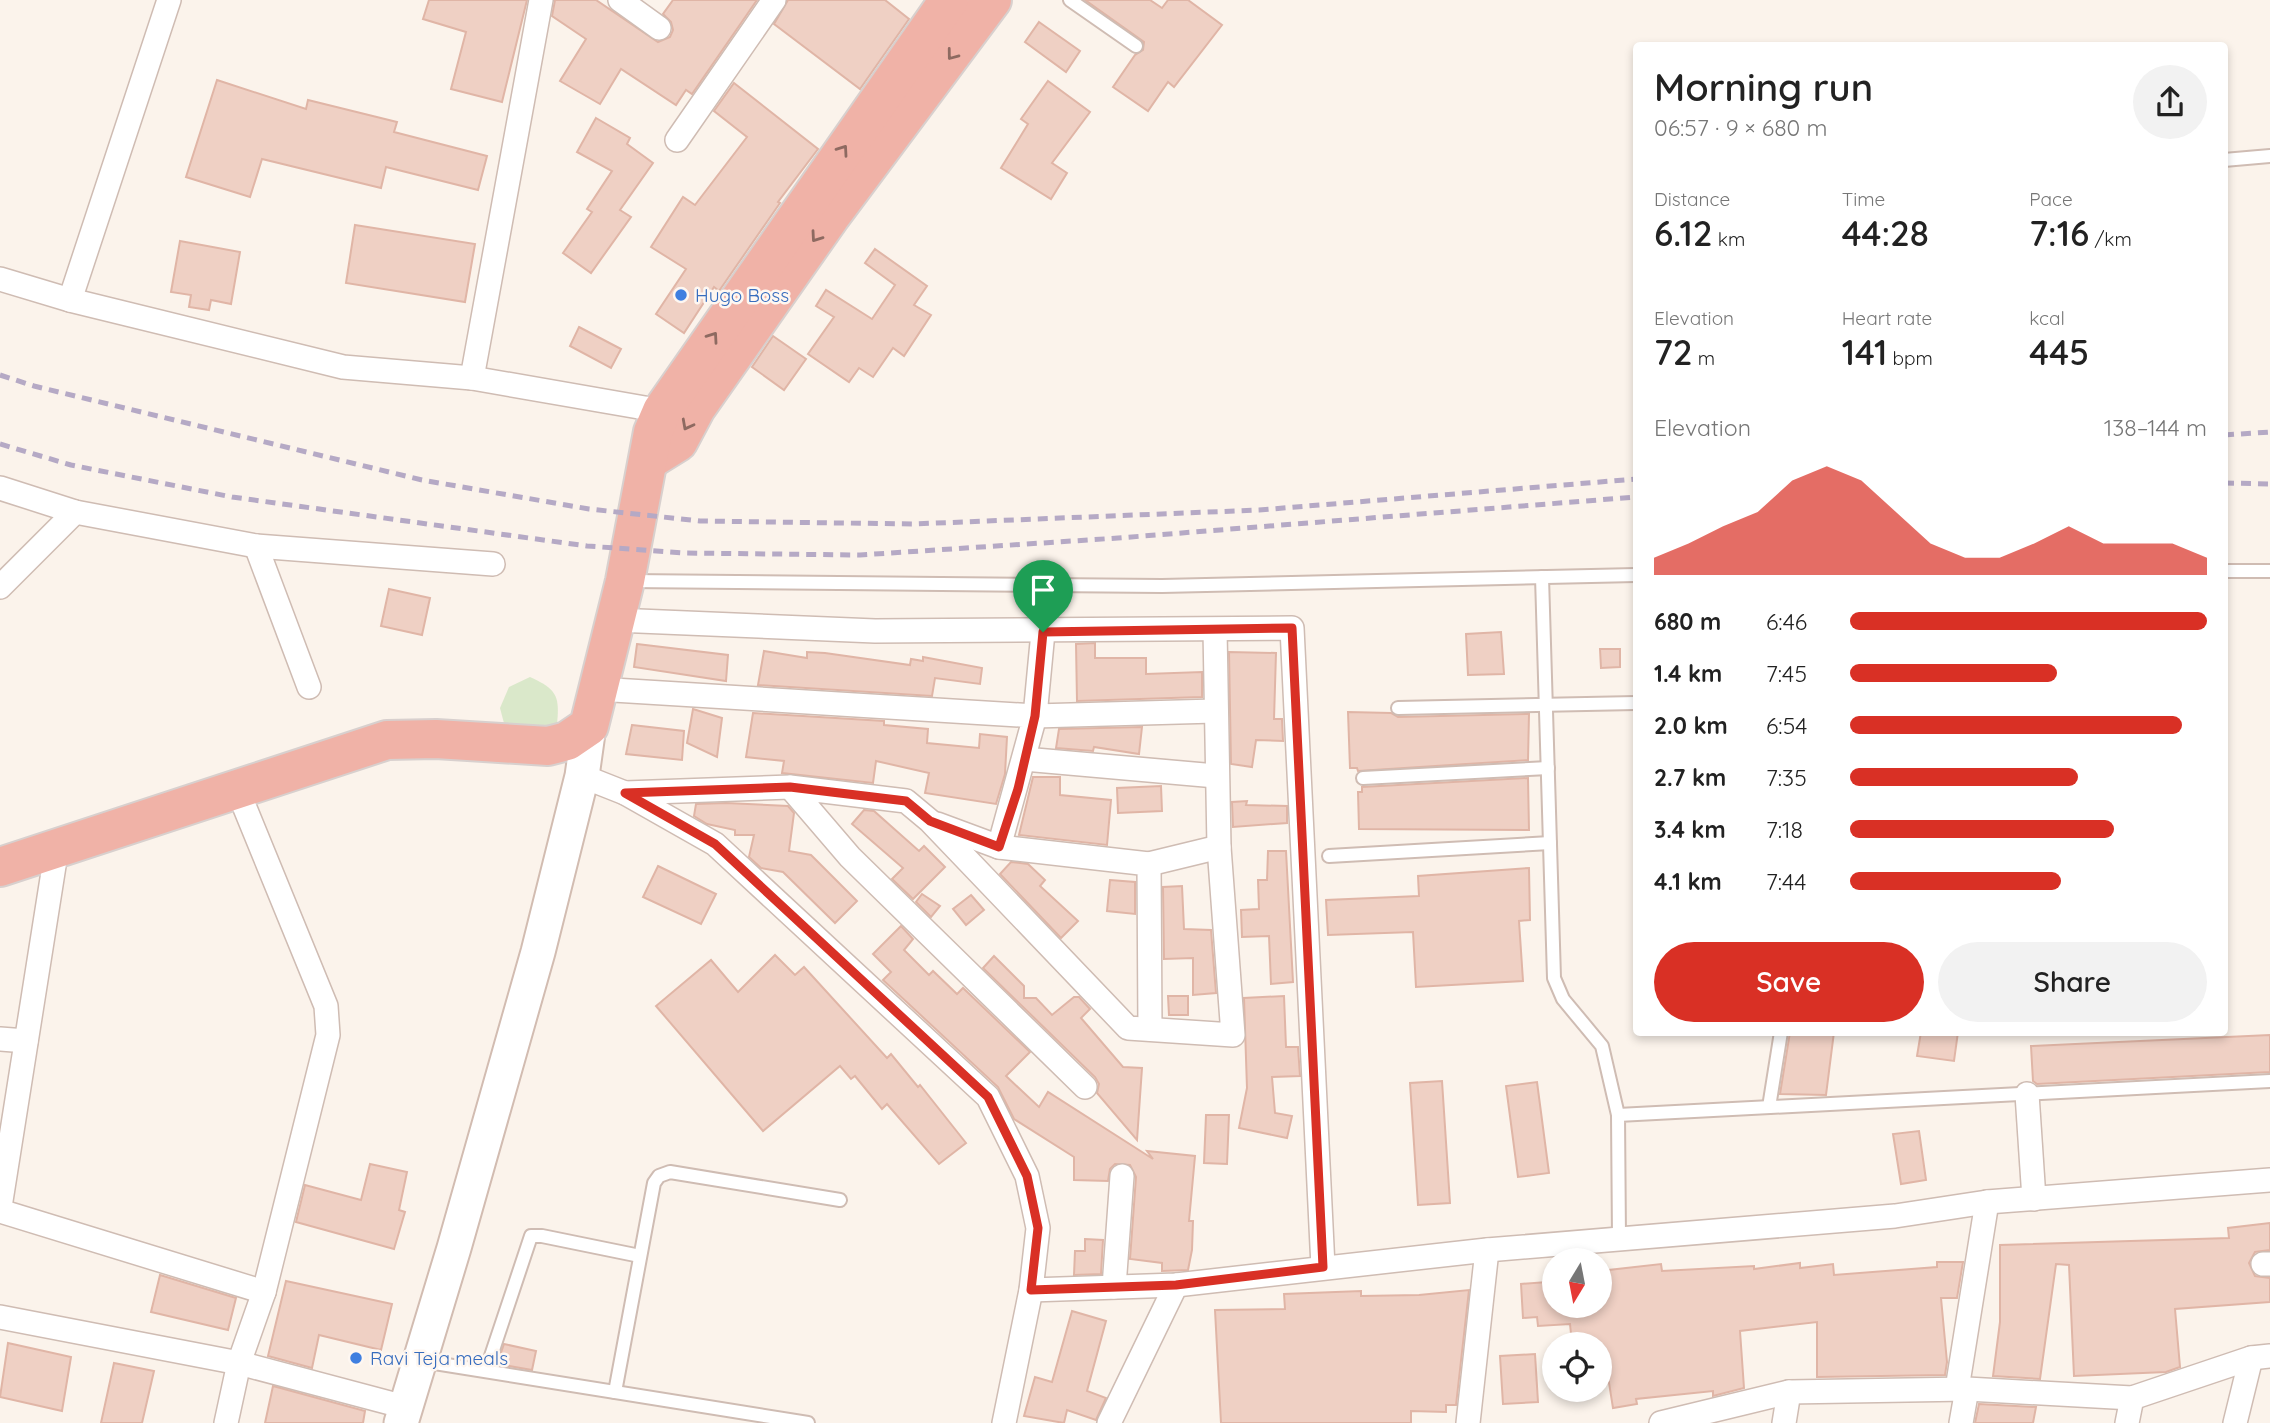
<!DOCTYPE html>
<meta charset="utf-8">
<style>
body{margin:0;font-family:Quicksand,sans-serif;background:#f2f2f2;color:#222;height:100vh;display:flex;flex-direction:column;font-size:26px;white-space:nowrap}
*{box-sizing:border-box;margin:0}
p{font-size:23px;color:#767676}
.icon{flex:none;width:38px;height:38px;fill:none;stroke:currentColor;stroke-width:2;stroke-linecap:round;stroke-linejoin:round}
.map{position:relative;flex:1;overflow:hidden}
.sheet{position:absolute;left:1633px;top:42px;width:595px;height:994px;display:flex;flex-direction:column;background:#fff;border-radius:7px;box-shadow:0 4px 10px #0003}
.sheet>*{flex:none}
.needle{width:46px;rotate:190deg}
.buttons{position:absolute;left:1542px;top:1248px;display:grid;gap:14px}
.buttons a{display:grid;place-items:center;width:70px;height:70px;border-radius:50%;background:#fff;box-shadow:0 4px 10px #0003;font-size:35px}
.pin{position:absolute;display:grid;place-items:center;width:60px;height:60px;color:#fff;margin:-72px -30px;border-radius:50% 50% 50% 0;rotate:-45deg;box-shadow:0 0 7px #0007}
.pin .icon{rotate:45deg}
.round{display:grid;place-items:center;flex:none;width:74px;height:74px;border-radius:37px;background:#f2f2f2}
.head{display:flex;align-items:center;justify-content:space-between;height:119px;padding:0 21px}
h1{font-size:38px;font-weight:600;line-height:52px}
.metrics{display:grid;grid-template-columns:repeat(3,1fr);gap:10px;height:119px;padding:7px 21px}
.metrics div{display:grid;align-content:center}
.metrics b{font-size:35px;font-weight:600}
.metrics small{font-size:19px;font-weight:400}
.metrics p{font-size:19px}
.chart{height:196px;padding:14px 21px}
.chart p{display:flex;justify-content:space-between}
.chart svg{width:100%;height:126px;margin-top:7px;fill:#d93025;opacity:.7}
.button{display:flex;gap:14px;margin-top:auto;padding:14px 21px}
.button a{flex:1;height:80px;border-radius:42px;background:#d93025;color:#fff;font-size:28px;font-weight:600;line-height:80px;text-align:center}
.button a+a{background:#f2f2f2;color:#222}
ul{padding:0 21px;list-style:none;font-size:23px}
li{display:grid;grid-template-columns:112px 84px 1fr;align-items:center;height:52px}
li i{height:18px;border-radius:9px;background:#d93025}
.map>svg:first-child{display:block}
.green{fill:#dae8ca}
.building{fill:#efd0c4;stroke:#e0b5a6;stroke-width:2}
.lines{fill:none;stroke-linecap:round;stroke-linejoin:round}
.lane-casing{stroke:#cfbcb3;stroke-width:16}
.street-casing{stroke:#cfbcb3;stroke-width:26}
.secondary-casing{stroke:#d2bcb1;stroke-width:37}
.highway-casing{stroke:#d8d0ce;stroke-width:42}
.lane{stroke:#fff;stroke-width:12}
.street{stroke:#fff;stroke-width:23}
.secondary{stroke:#fff;stroke-width:33}
.highway{stroke:#f0b2a7;stroke-width:38}
.rail{stroke:#b5a9c5;stroke-width:5;stroke-dasharray:10 7;stroke-linecap:butt}
.oneway{stroke:#8e6a61}
.route-casing{stroke:#fff;stroke-width:14}
.route{stroke:#d93025;stroke-width:9}
.shop-dot{fill:#3f7fe0;stroke:#fef7f1;stroke-width:2.5}
.labels{text-anchor:middle;dominant-baseline:central;stroke-width:5;stroke-linejoin:round;paint-order:stroke}
.shop-label{font-size:19px;fill:#366cbe;stroke:#fef7f1;text-anchor:start}
</style>
<div class="map">
<svg width="2270" height="1423" viewBox="0 0 2270 1423">
<rect width="100%" height="100%" fill="#fbf3eb"/>
<path class="green" d="M530,677C556,689 560,695 557,724L542,736L505,727L500,708L509,687Z"/>
<g class="building">
<path d="M429,0H527L502,102L451,89L466,32L423,19Z"/>
<path d="M555,0H596L658,42L670,37L673,30L671,22L663,14L673,0H757L692,94L686,90L676,105L621,69L600,104L560,81L586,39L552,16Z"/>
<path d="M788,0H885L909,19L860,89L774,24Z"/>
<path d="M1085,0H1150L1162,8L1168,0H1188L1222,25L1174,87L1168,82L1148,111L1113,87L1135,55L1143,50L1144,42Z"/>
<path d="M1039,22L1080,51L1066,72L1025,42Z"/>
<path d="M217,80L306,109L308,100L397,122L394,132L487,156L478,190L386,167L381,188L262,159L250,197L186,177Z"/>
<path d="M1048,81L1090,112L1052,163L1067,173L1051,199L1001,168L1028,124L1021,119Z"/>
<path d="M734,83L818,149L778,202L780,203L719,291L714,287L684,333L656,314L686,269L651,247L683,197L695,205L747,137L714,111Z"/>
<path d="M596,118L630,138L627,144L653,163L620,210L631,217L591,273L563,253L592,212L587,209L612,171L577,152Z"/>
<path d="M355,225L475,244L465,302L346,283Z"/>
<path d="M180,241L240,252L231,304L211,300L209,310L189,307L191,295L171,292Z"/>
<path d="M875,249L927,286L914,305L931,315L904,356L893,348L873,377L859,368L849,382L808,354L834,317L816,306L826,290L872,319L895,285L865,263Z"/>
<path d="M579,327L621,349L611,368L570,346Z"/>
<path d="M773,336L806,359L784,390L752,367Z"/>
<path d="M389,589L430,598L422,635L381,626Z"/>
<path d="M1501,632L1504,674L1468,675L1466,634Z"/>
<path d="M1095,643V658H1146V674L1202,672V697L1077,701L1076,644Z"/>
<path d="M637,644L728,655L726,681L634,667Z"/>
<path d="M1600,649H1620V667L1601,668Z"/>
<path d="M764,651L807,658V652L825,653L910,665L911,659L923,661V657L982,668L980,684L935,678L932,696L758,685Z"/>
<path d="M1229,652L1276,653L1274,719H1282L1283,741L1256,740L1252,767L1231,764Z"/>
<path d="M693,709L722,718L717,757L687,743Z"/>
<path d="M1348,712L1391,713L1398,717L1529,714L1528,760L1358,771L1357,768H1350Z"/>
<path d="M753,713L884,721V725L928,729L927,743L979,748L980,734L1007,737L1005,774L996,804L925,793L929,773L876,761L873,783L782,773L784,761L746,757Z"/>
<path d="M632,725L684,731L682,760L626,754Z"/>
<path d="M1142,727L1139,754L1094,747L1093,751L1056,748L1059,729Z"/>
<path d="M1033,777H1060V795L1111,800L1107,845L1019,835Z"/>
<path d="M1528,778L1529,830L1359,829L1358,792H1362V787Z"/>
<path d="M1161,786L1162,811L1118,813L1117,788Z"/>
<path d="M1247,801L1246,805L1287,806V823L1233,827L1232,802Z"/>
<path d="M726,803L788,806L794,813L789,851L811,855L857,901L835,923L783,872L761,868L749,857L754,835H735V830L707,824L694,816L696,804Z"/>
<path d="M864,810L874,811L919,851L924,846L945,867L913,899L892,879L903,868L852,824Z"/>
<path d="M1268,851H1286L1293,982L1271,984L1269,936L1242,937L1241,910L1259,909L1258,880H1267Z"/>
<path d="M1011,862L1028,864L1045,880L1040,886L1078,921L1061,938L1000,874Z"/>
<path d="M658,866L716,894L701,924L643,897Z"/>
<path d="M1529,868L1530,920L1519,921L1523,981L1416,987L1413,932L1328,935L1326,900L1419,896L1418,876Z"/>
<path d="M1110,880L1135,882V914L1107,911Z"/>
<path d="M1182,886L1184,929L1211,930L1216,993L1193,995V958L1164,959L1163,887Z"/>
<path d="M922,894L940,906L931,917L916,902Z"/>
<path d="M971,895L984,910L966,925L953,909Z"/>
<path d="M901,926L913,939L904,950L929,975L933,971L957,994L963,988L1030,1052L1006,1076L1039,1107L1048,1092L1153,1159L1147,1151L1195,1156L1189,1221H1193L1192,1250L1188,1270L1162,1271V1263L1130,1259L1136,1177L1130,1165L1115,1164L1110,1169L1108,1181L1074,1180V1157L1014,1119L998,1087L883,980L891,972L873,954Z"/>
<path d="M775,955L795,975L804,967L887,1058L891,1054L918,1087L920,1085L966,1143L939,1164L887,1104L882,1109L855,1076L851,1079L840,1066L763,1131L656,1006L711,960L738,992Z"/>
<path d="M994,956L1024,986V998H1036L1052,1015L1074,997H1079L1090,1009L1081,1018L1123,1067L1142,1068L1137,1140L1097,1093L1099,1084L1095,1077L983,968Z"/>
<path d="M1168,996H1188V1015H1169Z"/>
<path d="M1284,996L1286,1047H1298L1300,1076L1272,1077L1275,1113L1292,1116L1287,1138L1239,1128L1247,1088L1244,998Z"/>
<path d="M1790,1032H1834L1826,1095L1780,1094Z"/>
<path d="M1921,1032H1958L1954,1061L1917,1056Z"/>
<path d="M2270,1035V1072L2037,1084L2033,1081L2031,1046Z"/>
<path d="M1442,1081L1450,1203L1418,1205L1410,1083Z"/>
<path d="M1537,1082L1549,1173L1518,1177L1506,1086Z"/>
<path d="M1206,1115H1229L1227,1164L1204,1163Z"/>
<path d="M1919,1131L1926,1180L1901,1184L1893,1134Z"/>
<path d="M370,1164L407,1172L399,1210L405,1212L394,1249L296,1222L305,1185L361,1200Z"/>
<path d="M2270,1223V1250L2255,1252L2249,1263L2255,1276L2270,1278V1302L2175,1309L2180,1367L2166,1372L2074,1376L2069,1265L2056,1264L2040,1379L1993,1376L2000,1322V1245L2229,1238L2228,1228Z"/>
<path d="M1085,1239L1103,1240L1101,1274L1074,1275L1075,1251H1085Z"/>
<path d="M1937,1262H1963L1957,1298H1941L1947,1362L1945,1375L1817,1377V1322L1740,1331L1744,1388L1713,1396V1391L1636,1399L1637,1404L1613,1408L1604,1351L1600,1344L1593,1341L1572,1343L1570,1324L1538,1326L1537,1317L1523,1318L1521,1284L1547,1282L1548,1296H1554V1306H1600V1271L1661,1264L1662,1271L1754,1266V1269L1800,1263V1268L1833,1264L1834,1275L1937,1267Z"/>
<path d="M160,1275L236,1298L228,1330L151,1312Z"/>
<path d="M286,1281L392,1304L381,1350L319,1335L312,1368L268,1356Z"/>
<path d="M1469,1290L1456,1405H1446V1412L1411,1411V1423H1221L1215,1310L1285,1309L1284,1294L1361,1291V1296L1419,1295Z"/>
<path d="M1072,1311L1106,1321L1087,1391L1106,1398L1096,1420L1067,1410L1064,1423L1024,1416L1035,1377L1052,1382Z"/>
<path d="M8,1343L71,1357L62,1411L0,1397Z"/>
<path d="M504,1344L536,1351L532,1370L497,1364Z"/>
<path d="M1535,1354L1538,1402L1503,1404L1500,1356Z"/>
<path d="M114,1363L154,1371L142,1423H101Z"/>
<path d="M273,1386L365,1411L363,1423H265Z"/>
<path d="M1979,1404L2036,1407L2033,1423H1975Z"/>
</g>
<g class="lines">
<defs>
<g id="lane">
<path d="M1070,0L1136,46"/>
<path d="M2224,160L2270,156"/>
<path d="M2224,571H2270"/>
<path d="M1542,577L1554,978L1563,999L1602,1046L1618,1115"/>
<path d="M629,581L1162,586L1636,575"/>
<path d="M1398,708L1636,703"/>
<path d="M1363,778L1548,768"/>
<path d="M1329,856L1550,843"/>
<path d="M1769,1107L1781,1032"/>
<path d="M1619,1238L1618,1115L2270,1081"/>
<path d="M422,1361L808,1423"/>
<path d="M486,1371L531,1236H542L640,1256"/>
<path d="M615,1392L654,1183L659,1176L670,1172L840,1200"/>
</g>
<g id="street">
<path d="M620,0L659,28"/>
<path d="M677,140L774,0"/>
<path d="M0,279L70,300L343,367L472,378L662,411"/>
<path d="M70,300L169,0"/>
<path d="M472,378L541,0"/>
<path d="M0,488L75,512L256,546L493,564"/>
<path d="M256,546L309,687"/>
<path d="M0,587L75,512"/>
<path d="M615,620L875,631L1292,628L1323,1267"/>
<path d="M1043,632L1035,716L1215,711"/>
<path d="M597,689L1035,716L999,847"/>
<path d="M1024,759L1216,776"/>
<path d="M582,776L625,793L715,844L988,1097L1027,1176L1038,1228L1031,1290L1004,1423"/>
<path d="M625,793L790,787"/>
<path d="M937,824L999,847L1149,864L1150,1029"/>
<path d="M1149,864L1219,847"/>
<path d="M0,1039L26,1041"/>
<path d="M1085,1087L850,857L790,787L906,801L930,821L1128,1028L1233,1035L1219,847L1215,630"/>
<path d="M2027,1094L2034,1199"/>
<path d="M0,1207L57,847"/>
<path d="M0,1211L264,1292"/>
<path d="M2263,1264H2270"/>
<path d="M1114,1287L1122,1176"/>
<path d="M1031,1290L1176,1285L1487,1250L1895,1216L1987,1202L2270,1180"/>
<path d="M0,1317L239,1363L405,1407"/>
<path d="M1957,1389L1987,1202"/>
<path d="M226,1423L239,1363L264,1292L328,1035L326,1006L238,791"/>
<path d="M1109,1423L1176,1285"/>
<path d="M1468,1423L1487,1250"/>
<path d="M1661,1423L1789,1392L1967,1389L2132,1398L2251,1358L2270,1356"/>
<path d="M1784,1423L1789,1392"/>
<path d="M1961,1423L1967,1389"/>
<path d="M2127,1423L2132,1398"/>
<path d="M2235,1423L2251,1358"/>
</g>
<path id="secondary" d="M401,1423L454,1248L538,952L582,776L589,726"/>
<g id="highway">
<path d="M649,460L678,442L696,408L830,217L992,0"/>
<path d="M0,867L387,740L436,739L548,746L567,741L589,726L625,581L653,432L662,411L949,0"/>
</g>
</defs>
<use href="#lane" class="lane-casing"/>
<use href="#street" class="street-casing"/>
<use href="#secondary" class="secondary-casing"/>
<use href="#highway" class="highway-casing"/>
<use href="#lane" class="lane"/>
<use href="#street" class="street"/>
<use href="#secondary" class="secondary"/>
<use href="#highway" class="highway"/>
<g class="rail">
<path d="M0,375L34,386L422,480L589,509L700,521L913,524L1259,510L1636,479"/>
<path d="M2224,435L2270,432"/>
<path d="M0,444L71,465L232,497L587,546L683,553L860,555L1118,538L1636,497"/>
<path d="M2224,483L2270,484"/>
</g>
</g>
<defs><path id="oneway-chevron" d="M-2-3.5L2.5 0L-2 3.5" fill="none" stroke-width="1.6" stroke-linecap="round" stroke-linejoin="round" transform="scale(1.75)"/></defs>
<g class="oneway">
<use href="#oneway-chevron" transform="translate(952 55) rotate(127)"/>
<use href="#oneway-chevron" transform="translate(843 150) rotate(-55)"/>
<use href="#oneway-chevron" transform="translate(816 237) rotate(125)"/>
<use href="#oneway-chevron" transform="translate(713 337) rotate(-55)"/>
<use href="#oneway-chevron" transform="translate(687 425) rotate(118)"/>
</g>
<g class="lines">
<defs>
<path id="route" d="M1292,628L1323,1267L1176,1285L1031,1290L1038,1228L1027,1176L988,1097L715,844L625,793L790,787L906,801L930,821L999,847L1018,789L1035,716L1043,632Z"/>
</defs>
<use href="#route" class="route-casing"/>
<use href="#route" class="route"/>
</g>
<g class="shop-dot">
<circle cx="681" cy="295" r="7"/>
<circle cx="356" cy="1358" r="7"/>
</g>
<g class="labels">
<g class="shop-label">
<text x="695" y="295">Hugo Boss</text>
<text x="370" y="1358">Ravi Teja meals</text>
</g>
</g>
</svg>
<div class="buttons">
<a><svg class="needle" viewBox="-14 -14 28 28"><path d="M0-13l5 13h-10z" fill="#e53935"/><path d="M0 13l5-13h-10z" fill="#767676"/></svg></a>
<a><svg class="icon" aria-label="locate" viewBox="0 0 24 24"><circle cx="12" cy="12" r="6"/><path d="M12 2v4M12 18v4M2 12h4M18 12h4"/></svg></a>
</div>
<div class="pin" style="left:1043px;top:632px;background:#1e9e55"><svg class="icon" aria-label="arrive" viewBox="0 0 24 24"><path d="M6 21V4h12l-3 4 3 4H6"/></svg></div>
<section class="sheet">
<div class="head"><div><h1>Morning run</h1><p>06:57 · 9 × 680 m</p></div><a class="round"><svg class="icon" aria-label="share" viewBox="0 0 24 24"><path d="M12 15V3M7 8l5-5 5 5M5 13v7h14v-7"/></svg></a></div>
<div class="metrics">
<div><p>Distance</p><b>6.12<small> km</small></b></div>
<div><p>Time</p><b>44:28</b></div>
<div><p>Pace</p><b>7:16<small> /km</small></b></div>
</div>
<div class="metrics">
<div><p>Elevation</p><b>72<small> m</small></b></div>
<div><p>Heart rate</p><b>141<small> bpm</small></b></div>
<div><p>kcal</p><b>445</b></div>
</div>
<div class="chart"><p><span>Elevation</span>138–144 m</p>
<svg viewBox="0 0 160 44" preserveAspectRatio="none"><path d="M0 44V38L10 33L20 27L30 22L40 11L50 6L60 11L70 22L80 33L90 38L100 38L110 33L120 27L130 33L140 33L150 33L160 38V44z"/></svg>
</div>
<ul>
<li><b>680 m</b>6:46<i style="width:100%"></i></li>
<li><b>1.4 km</b>7:45<i style="width:58%"></i></li>
<li><b>2.0 km</b>6:54<i style="width:93%"></i></li>
<li><b>2.7 km</b>7:35<i style="width:64%"></i></li>
<li><b>3.4 km</b>7:18<i style="width:74%"></i></li>
<li><b>4.1 km</b>7:44<i style="width:59%"></i></li>
</ul>
<div class="button"><a>Save</a><a>Share</a></div>
</section>
</div>
